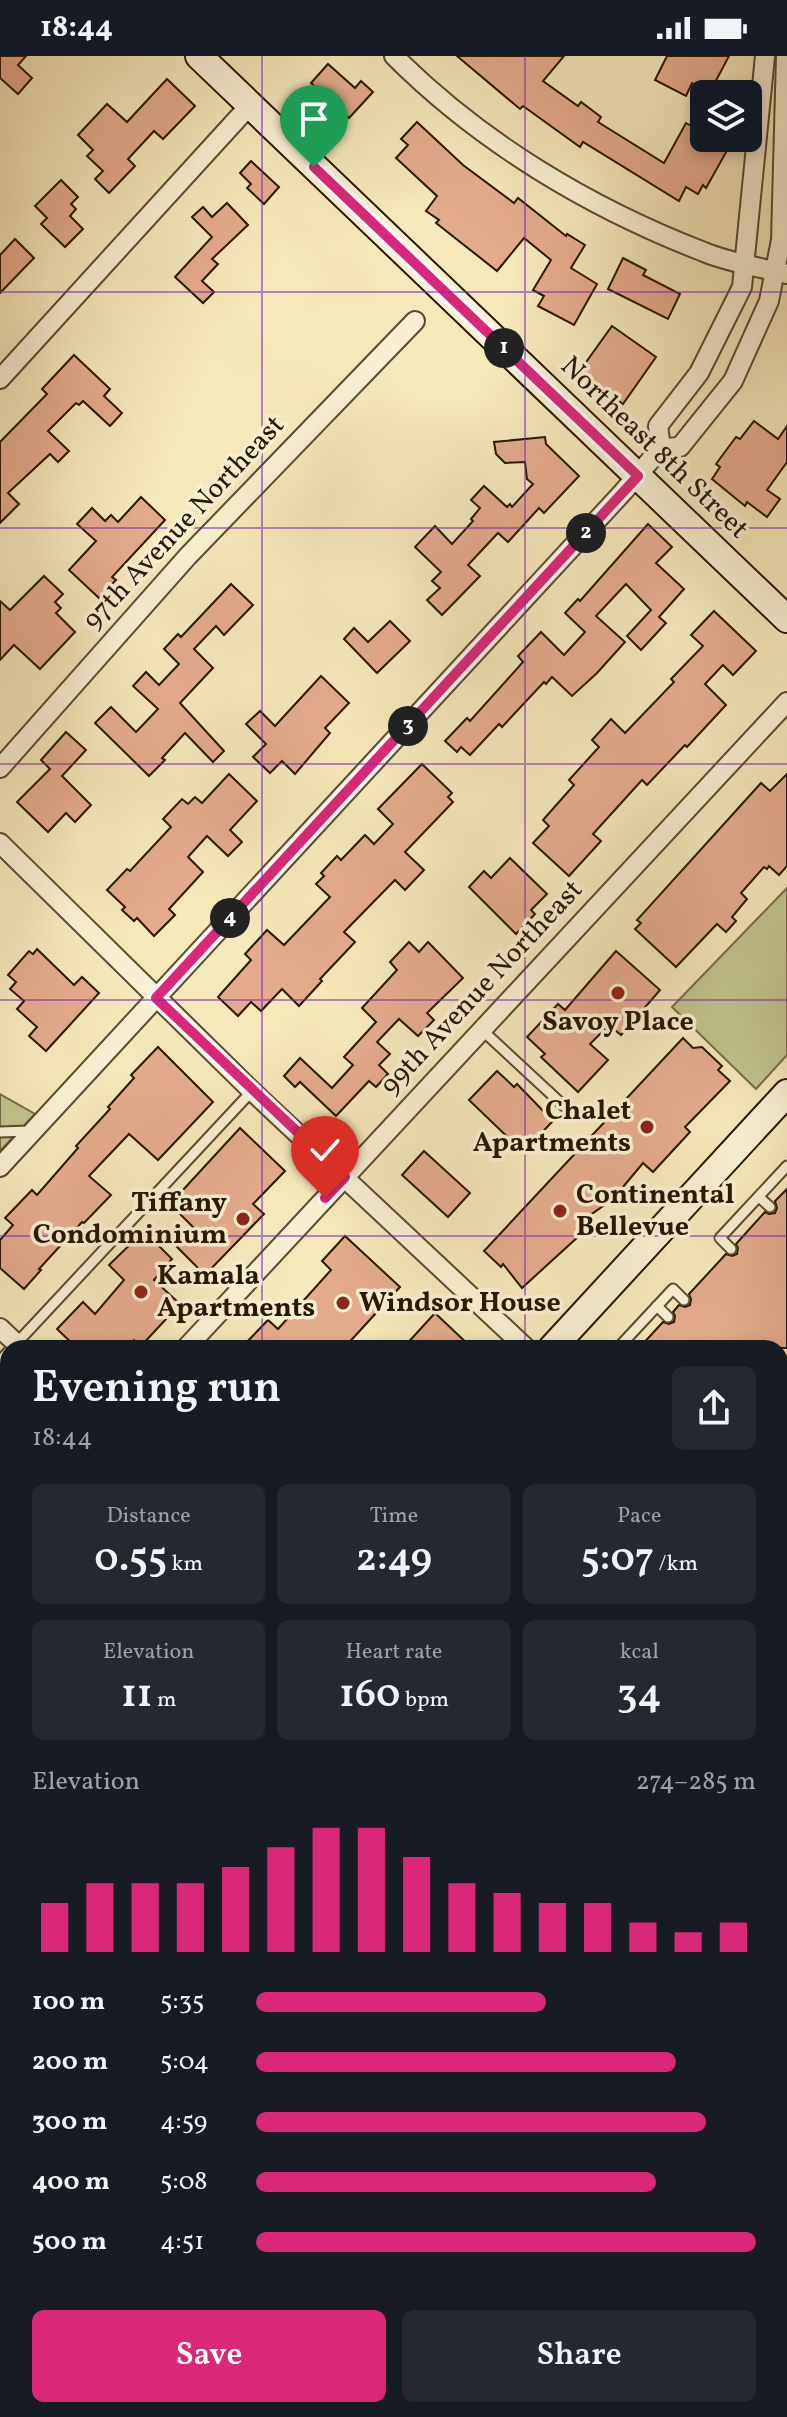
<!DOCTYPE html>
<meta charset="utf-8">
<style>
body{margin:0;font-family:Vollkorn,serif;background:#242831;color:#f1f3f6;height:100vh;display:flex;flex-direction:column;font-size:30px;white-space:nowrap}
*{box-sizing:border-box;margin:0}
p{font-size:26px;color:#9ea1a6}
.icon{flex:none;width:44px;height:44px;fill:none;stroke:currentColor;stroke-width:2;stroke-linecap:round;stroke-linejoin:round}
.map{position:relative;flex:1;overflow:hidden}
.drawer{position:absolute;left:0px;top:1284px;width:788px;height:1078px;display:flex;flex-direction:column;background:#171b24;border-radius:24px 24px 0 0;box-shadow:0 4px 12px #0003}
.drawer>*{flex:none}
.controls{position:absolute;left:690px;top:24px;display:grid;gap:16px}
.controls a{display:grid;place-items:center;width:72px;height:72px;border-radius:12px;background:#171b24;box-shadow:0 4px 12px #0003;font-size:40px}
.pin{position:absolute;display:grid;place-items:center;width:68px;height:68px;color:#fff;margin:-82px -34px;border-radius:50% 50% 50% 0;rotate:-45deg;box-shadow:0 0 8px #0007}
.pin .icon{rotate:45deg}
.km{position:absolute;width:40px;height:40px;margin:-20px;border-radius:50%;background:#222;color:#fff;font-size:22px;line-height:40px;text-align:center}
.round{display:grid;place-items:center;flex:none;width:84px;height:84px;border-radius:12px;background:#242831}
.headline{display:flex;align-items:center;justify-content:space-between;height:136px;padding:0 32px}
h1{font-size:44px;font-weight:600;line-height:60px}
.figures{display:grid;grid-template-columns:repeat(3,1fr);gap:12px;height:136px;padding:8px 32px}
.figures div{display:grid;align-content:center;border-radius:12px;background:#242831;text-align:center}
.figures b{font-size:40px;font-weight:600}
.figures small{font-size:22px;font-weight:400}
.figures p{font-size:22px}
.chart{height:224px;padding:16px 32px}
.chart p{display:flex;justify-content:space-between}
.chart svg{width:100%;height:144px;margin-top:8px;stroke:#db2777;stroke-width:6}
.action{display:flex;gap:16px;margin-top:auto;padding:16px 32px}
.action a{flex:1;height:92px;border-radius:12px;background:#db2777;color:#fff;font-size:32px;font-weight:600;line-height:92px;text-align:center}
.action a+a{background:#242831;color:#f1f3f6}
ul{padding:0 32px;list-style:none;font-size:26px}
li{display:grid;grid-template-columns:128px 96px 1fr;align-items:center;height:60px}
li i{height:20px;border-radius:10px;background:#db2777}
.status{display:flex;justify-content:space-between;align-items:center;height:56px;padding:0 40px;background:#171b24;direction:ltr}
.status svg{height:22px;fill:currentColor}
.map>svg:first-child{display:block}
.green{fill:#c1c48b;stroke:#746d46;stroke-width:2}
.building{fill:#e4ab8b;stroke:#281601;stroke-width:2}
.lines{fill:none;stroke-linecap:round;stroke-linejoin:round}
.service-casing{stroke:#5b4a2f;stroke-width:13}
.minor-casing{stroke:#5b4a2f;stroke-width:22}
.tertiary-casing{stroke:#5b4a2f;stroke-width:26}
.secondary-casing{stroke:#281601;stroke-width:30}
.service{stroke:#f8f0d2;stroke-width:9}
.minor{stroke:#f8f0d2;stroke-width:18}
.tertiary{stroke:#f8f0d2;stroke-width:22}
.secondary{stroke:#f8f0d2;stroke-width:26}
.route-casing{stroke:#fff;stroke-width:16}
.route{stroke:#db2777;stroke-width:10}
.grid{fill:none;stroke:#7b2cbf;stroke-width:2;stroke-opacity:0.55}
.poi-dot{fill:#8f2418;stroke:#f8f0d2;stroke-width:3}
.labels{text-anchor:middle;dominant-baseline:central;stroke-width:7;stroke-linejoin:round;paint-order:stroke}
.street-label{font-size:28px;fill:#281601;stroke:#f8f0d2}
.poi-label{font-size:28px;font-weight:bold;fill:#281601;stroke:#f8f0d2;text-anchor:start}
</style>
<div class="status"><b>18:44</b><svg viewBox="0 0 49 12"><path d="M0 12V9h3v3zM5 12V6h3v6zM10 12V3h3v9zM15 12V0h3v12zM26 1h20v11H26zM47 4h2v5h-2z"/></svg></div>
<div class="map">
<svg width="787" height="2361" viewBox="0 0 787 2361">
<rect width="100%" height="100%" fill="#f5e8b9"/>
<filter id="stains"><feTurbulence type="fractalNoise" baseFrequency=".0025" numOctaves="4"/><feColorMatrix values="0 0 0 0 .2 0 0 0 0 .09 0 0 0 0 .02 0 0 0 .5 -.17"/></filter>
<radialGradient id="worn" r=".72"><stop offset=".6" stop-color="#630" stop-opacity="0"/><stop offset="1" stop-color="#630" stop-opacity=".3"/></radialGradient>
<g class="green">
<path d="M787,832V999L756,1033L672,951Z"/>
<path d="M0,1038L35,1058L0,1095Z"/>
<path d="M8,1924V2289L0,2281V1933Z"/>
<path d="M780,2060L787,2067V2361H81L74,2354H780Z"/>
</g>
<g class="building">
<path d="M0,0H26L18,9L32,22L18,38L0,22Z"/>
<path d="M457,0H564L543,25L578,50L581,46L601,61L598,66L664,107L686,67L704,77V82H713L729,91L706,132L703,129L698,138L686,131L679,145L583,86L580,91L523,50L520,53Z"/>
<path d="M667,0H729L710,36L692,27L686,40L655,24Z"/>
<path d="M328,8L355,32L361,25L373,36L349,62L311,27Z"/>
<path d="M167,23L195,50L163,83L154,75L128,103L135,110L109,137L95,123L103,115L87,100L93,94L78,79L107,48L127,66Z"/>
<path d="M417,66L463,109L514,147L518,142L566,180L567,178L585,189L571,212L597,228L574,269L538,250L544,240L533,234L551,204L524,182L497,215L436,167L439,164L426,155L437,140L396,102L408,89L401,83Z"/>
<path d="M251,105L279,131L264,148L247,132L251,128L240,117Z"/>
<path d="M61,124L78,141L71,148L76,153L70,160L83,173L65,191L41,168L47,162L35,150Z"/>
<path d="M227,147L248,169L212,203L218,208L202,225L214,236L203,247L175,221L212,181L192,161L203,151L212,161Z"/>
<path d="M15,183L34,202L0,237V199Z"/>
<path d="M623,202L646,214L643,219L680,238L668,263L608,233Z"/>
<path d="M612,270L656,301L623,348L579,316Z"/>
<path d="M74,299L110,333L104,340L122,357L110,370L83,345L79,349L76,347L48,375L69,395L58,406L50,398L8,437L19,448L0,467V386L47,338L42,333Z"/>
<path d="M754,365L778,383L787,370V406L767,434L780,443L767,461L747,446L745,450L712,423L720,411L716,408L736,381L740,383Z"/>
<path d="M545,381L546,388L579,420L544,457L539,452L508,486L498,477L468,509L480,520L442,559L427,544L440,532L432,525L441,516L415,491L435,470L452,488L473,465L471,463L480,452L471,444L484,430L507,451L510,448L512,451L533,428L527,423L525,406L505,407L496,398L494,386Z"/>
<path d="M141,441L165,464L112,521L116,524L99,542L69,514L96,485L77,468L92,452L105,465L111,459L118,466Z"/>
<path d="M648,468L672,491L656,507L684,533L659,561L666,567L641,594L627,580L651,554L626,528L596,560L625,586L597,617L572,640L552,621L546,628L544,626L502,671L499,668L470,699L461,691L457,696L445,685L467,662L470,665L523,606L518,600L541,576L564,599L585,576L565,557L578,543L580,545Z"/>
<path d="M44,520L63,538L55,546L61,552L56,557L75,576L40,613L14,589L0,604V545L10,554Z"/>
<path d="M231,528L253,549L224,579L216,570L194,593L213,612L180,647L224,695L213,706L185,677L162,702L165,704L149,720L95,667L111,651L136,676L158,653L133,630L146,616L159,629L179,608L164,593L178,578L181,581Z"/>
<path d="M714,555L756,595L733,619L723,609L705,628L726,649L687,691L685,689L647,729L642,724L593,778L601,785L569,820L533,787L549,770L543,764L574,729L569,724L599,691L592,684L611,663L625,677L674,626L671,623L703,590L691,579Z"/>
<path d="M390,565L410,585L377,617L344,583L354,572L368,586Z"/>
<path d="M321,620L349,647L325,672L330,677L295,718L282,705L270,717L253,701L266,688L246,668L260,655L275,670Z"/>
<path d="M66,676L86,694L62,720L91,749L75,766L66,757L48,776L17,746L50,713L41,704Z"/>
<path d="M422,708L452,737L448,741L453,746L405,796L424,814L405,834L395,824L344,876L355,886L320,923L322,925L299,950L282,933L261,955L251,946L238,960L218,941L251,904L245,898L267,874L284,889L330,841L316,828L324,820L321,817L337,800L341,804L365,779L374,788L393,768L378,753Z"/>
<path d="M229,718L257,745L230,774L242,786L228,800L207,780L188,801L203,816L169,853L175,859L154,880L137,862L134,865L122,854L125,851L107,834L127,813L130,815L171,771L163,763L182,743L188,748L195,741L202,747Z"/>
<path d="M787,718V810L779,819L769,810L767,813L764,811L741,837L747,843L732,861L736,865L726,876L717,868L676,911L635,873L641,867L637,864L761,727L770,735Z"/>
<path d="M510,802L547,838L531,854L535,858L516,878L469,831L484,815L491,822Z"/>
<path d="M409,886L419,896L428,886L463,922L427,957L434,964L418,980L399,963L377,986L390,998L379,1009L388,1018L376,1031L369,1025L336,1060L300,1026L295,1031L284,1020L300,1002L332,1032L353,1009L344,1001L376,966L362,952L397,914L390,906Z"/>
<path d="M37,893L74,929L82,921L99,937L46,995L29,980L37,971L17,953L24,945L10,933L16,926L8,919L29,895L33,898Z"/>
<path d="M616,895L660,934L621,979L609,969L590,988L608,1004L578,1036L541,1001L545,998L527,981L558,948L565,954Z"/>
<path d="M683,982L693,992L702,991L722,1010L718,1014L730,1025L685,1071L690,1076L653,1116L643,1107L613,1143L589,1160L592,1163L577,1175L580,1179L522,1232L503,1208L501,1211L484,1195Z"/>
<path d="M158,991L213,1046L158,1104L129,1078L89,1120L111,1139L84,1167L82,1166L39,1213L41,1214L24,1233L0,1212V1184L13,1169L5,1162L32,1134L37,1139L78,1092L76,1090L110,1053L108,1051L134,1022L131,1019Z"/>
<path d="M497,1015L514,1031L517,1028L553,1065L523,1096L469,1044Z"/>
<path d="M240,1072L285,1115L253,1148L264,1158L205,1219L177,1191L194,1172L170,1148Z"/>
<path d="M424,1095L470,1137L448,1161L402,1119Z"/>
<path d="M787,1133V1292H639L663,1266L669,1268L674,1266L675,1260L673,1256L679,1249L685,1251L690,1249L691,1243L689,1238L726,1198L732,1200L737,1198L738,1192L736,1188L765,1156L769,1158L775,1157L777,1152L775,1145Z"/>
<path d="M144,1175L172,1203L154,1224L180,1248L141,1290L134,1284L126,1292H77L57,1273L83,1246L95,1258L124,1224L109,1209Z"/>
<path d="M345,1180L400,1231L344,1292H241L268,1264L278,1273L331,1214L322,1205Z"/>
<path d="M435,1257L472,1292H403Z"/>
</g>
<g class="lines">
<defs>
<g id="service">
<path d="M482,974L564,1050"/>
<path d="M0,1076L29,1075"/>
<path d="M759,1141L770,1151"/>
<path d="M731,1193L720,1182L787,1110"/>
<path d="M657,1250L668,1261"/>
<path d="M14,1290L252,1035"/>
<path d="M618,1292L673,1233L684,1244"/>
<path d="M0,1305L8,1296"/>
<path d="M780,1507L787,1510"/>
<path d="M780,1672L787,1679"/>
<path d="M780,1706L787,1699"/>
</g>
<g id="minor">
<path d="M394,0C481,87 590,152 704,196C730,207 760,211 787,218"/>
<path d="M0,323L250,49"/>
<path d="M661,392L680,391L733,325L769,245L781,184L786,0"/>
<path d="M0,712L188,500L415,265"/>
<path d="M0,787L252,1035L526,1292"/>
<path d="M0,1111L623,436L661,392L658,370L699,317L742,231L765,0"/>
<path d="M0,1272L21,1292"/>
<path d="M186,1292L787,646"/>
<path d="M0,1492L8,1484"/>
</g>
<g id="tertiary">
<path d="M0,2304L8,2312"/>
<path d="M0,2328L8,2336"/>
<path d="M26,2354L33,2361"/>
<path d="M49,2354L56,2361"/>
</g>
<g id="secondary">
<path d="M199,0L787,563"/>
<path d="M552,1292L787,1037"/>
<path d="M0,1873L8,1864"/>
<path d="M0,1899L8,1890"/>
<path d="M780,1999L787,2006"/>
<path d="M780,2033L787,2040"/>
</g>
</defs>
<use href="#service" class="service-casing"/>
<use href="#minor" class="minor-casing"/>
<use href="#tertiary" class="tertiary-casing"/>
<use href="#secondary" class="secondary-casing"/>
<use href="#service" class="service"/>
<use href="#minor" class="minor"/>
<use href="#tertiary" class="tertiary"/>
<use href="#secondary" class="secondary"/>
</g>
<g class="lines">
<defs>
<path id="route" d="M314,111L638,420L156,942L345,1121L325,1142"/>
</defs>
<use href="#route" class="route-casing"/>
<use href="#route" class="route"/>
</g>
<path class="grid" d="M262,0V1292M525,0V1292M0,236H787M0,472H787M0,708H787M0,944H787M0,1180H787M0,1417H8M780,1417H787M0,1653H8M780,1653H787M0,1889H8M780,1889H787M0,2125H8M780,2125H787M262,2354V2361M525,2354V2361"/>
<g class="poi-dot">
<circle cx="618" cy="937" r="8"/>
<circle cx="647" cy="1071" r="8"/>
<circle cx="560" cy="1155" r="8"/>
<circle cx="243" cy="1163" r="8"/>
<circle cx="141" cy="1236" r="8"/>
<circle cx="343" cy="1247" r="8"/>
</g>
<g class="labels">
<g class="street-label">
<text transform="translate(654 392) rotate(44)">Northeast 8th Street</text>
<text transform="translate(184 467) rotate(-47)">97th Avenue Northeast</text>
<text transform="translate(482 932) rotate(-47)">99th Avenue Northeast</text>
</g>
<g class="poi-label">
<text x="618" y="966" text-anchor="middle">Savoy Place</text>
<text x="631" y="1055" text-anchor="end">Chalet<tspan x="631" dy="32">Apartments</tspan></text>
<text x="576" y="1139">Continental<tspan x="576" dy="32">Bellevue</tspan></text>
<text x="227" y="1147" text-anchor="end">Tiffany<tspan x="227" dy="32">Condominium</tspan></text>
<text x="157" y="1220">Kamala<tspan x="157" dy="32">Apartments</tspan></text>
<text x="359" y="1247">Windsor House</text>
</g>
</g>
<rect width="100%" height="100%" filter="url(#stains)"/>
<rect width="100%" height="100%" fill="url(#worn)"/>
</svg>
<div class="controls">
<a><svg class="icon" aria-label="layers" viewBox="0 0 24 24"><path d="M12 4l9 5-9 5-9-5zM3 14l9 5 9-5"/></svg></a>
</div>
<div class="pin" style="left:314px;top:111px;background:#1e9e55"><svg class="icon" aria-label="arrive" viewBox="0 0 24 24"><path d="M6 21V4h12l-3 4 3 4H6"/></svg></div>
<div class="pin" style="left:325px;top:1142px;background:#d93025"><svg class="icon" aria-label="check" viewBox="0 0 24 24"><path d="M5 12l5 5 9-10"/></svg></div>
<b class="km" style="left:504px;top:292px">1</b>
<b class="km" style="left:586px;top:477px">2</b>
<b class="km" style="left:408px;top:670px">3</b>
<b class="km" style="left:230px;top:862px">4</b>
<section class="drawer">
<div class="headline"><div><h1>Evening run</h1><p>18:44</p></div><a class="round"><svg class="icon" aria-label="share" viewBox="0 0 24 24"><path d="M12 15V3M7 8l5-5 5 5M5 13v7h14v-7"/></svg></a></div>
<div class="figures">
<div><p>Distance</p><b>0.55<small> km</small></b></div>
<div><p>Time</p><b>2:49</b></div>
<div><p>Pace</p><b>5:07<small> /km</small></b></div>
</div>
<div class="figures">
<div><p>Elevation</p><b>11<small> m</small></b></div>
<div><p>Heart rate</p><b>160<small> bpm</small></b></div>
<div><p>kcal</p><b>34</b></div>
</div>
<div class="chart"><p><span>Elevation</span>274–285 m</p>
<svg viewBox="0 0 160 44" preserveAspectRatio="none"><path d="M5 44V29M15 44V23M25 44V23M35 44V23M45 44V18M55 44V12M65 44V6M75 44V6M85 44V15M95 44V23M105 44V26M115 44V29M125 44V29M135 44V35M145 44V38M155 44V35"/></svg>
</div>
<ul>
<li><b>100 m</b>5:35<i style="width:58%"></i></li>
<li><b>200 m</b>5:04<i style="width:84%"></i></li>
<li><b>300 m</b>4:59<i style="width:90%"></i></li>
<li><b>400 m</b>5:08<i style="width:80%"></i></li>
<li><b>500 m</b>4:51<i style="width:100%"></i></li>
</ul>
<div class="action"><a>Save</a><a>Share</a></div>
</section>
</div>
